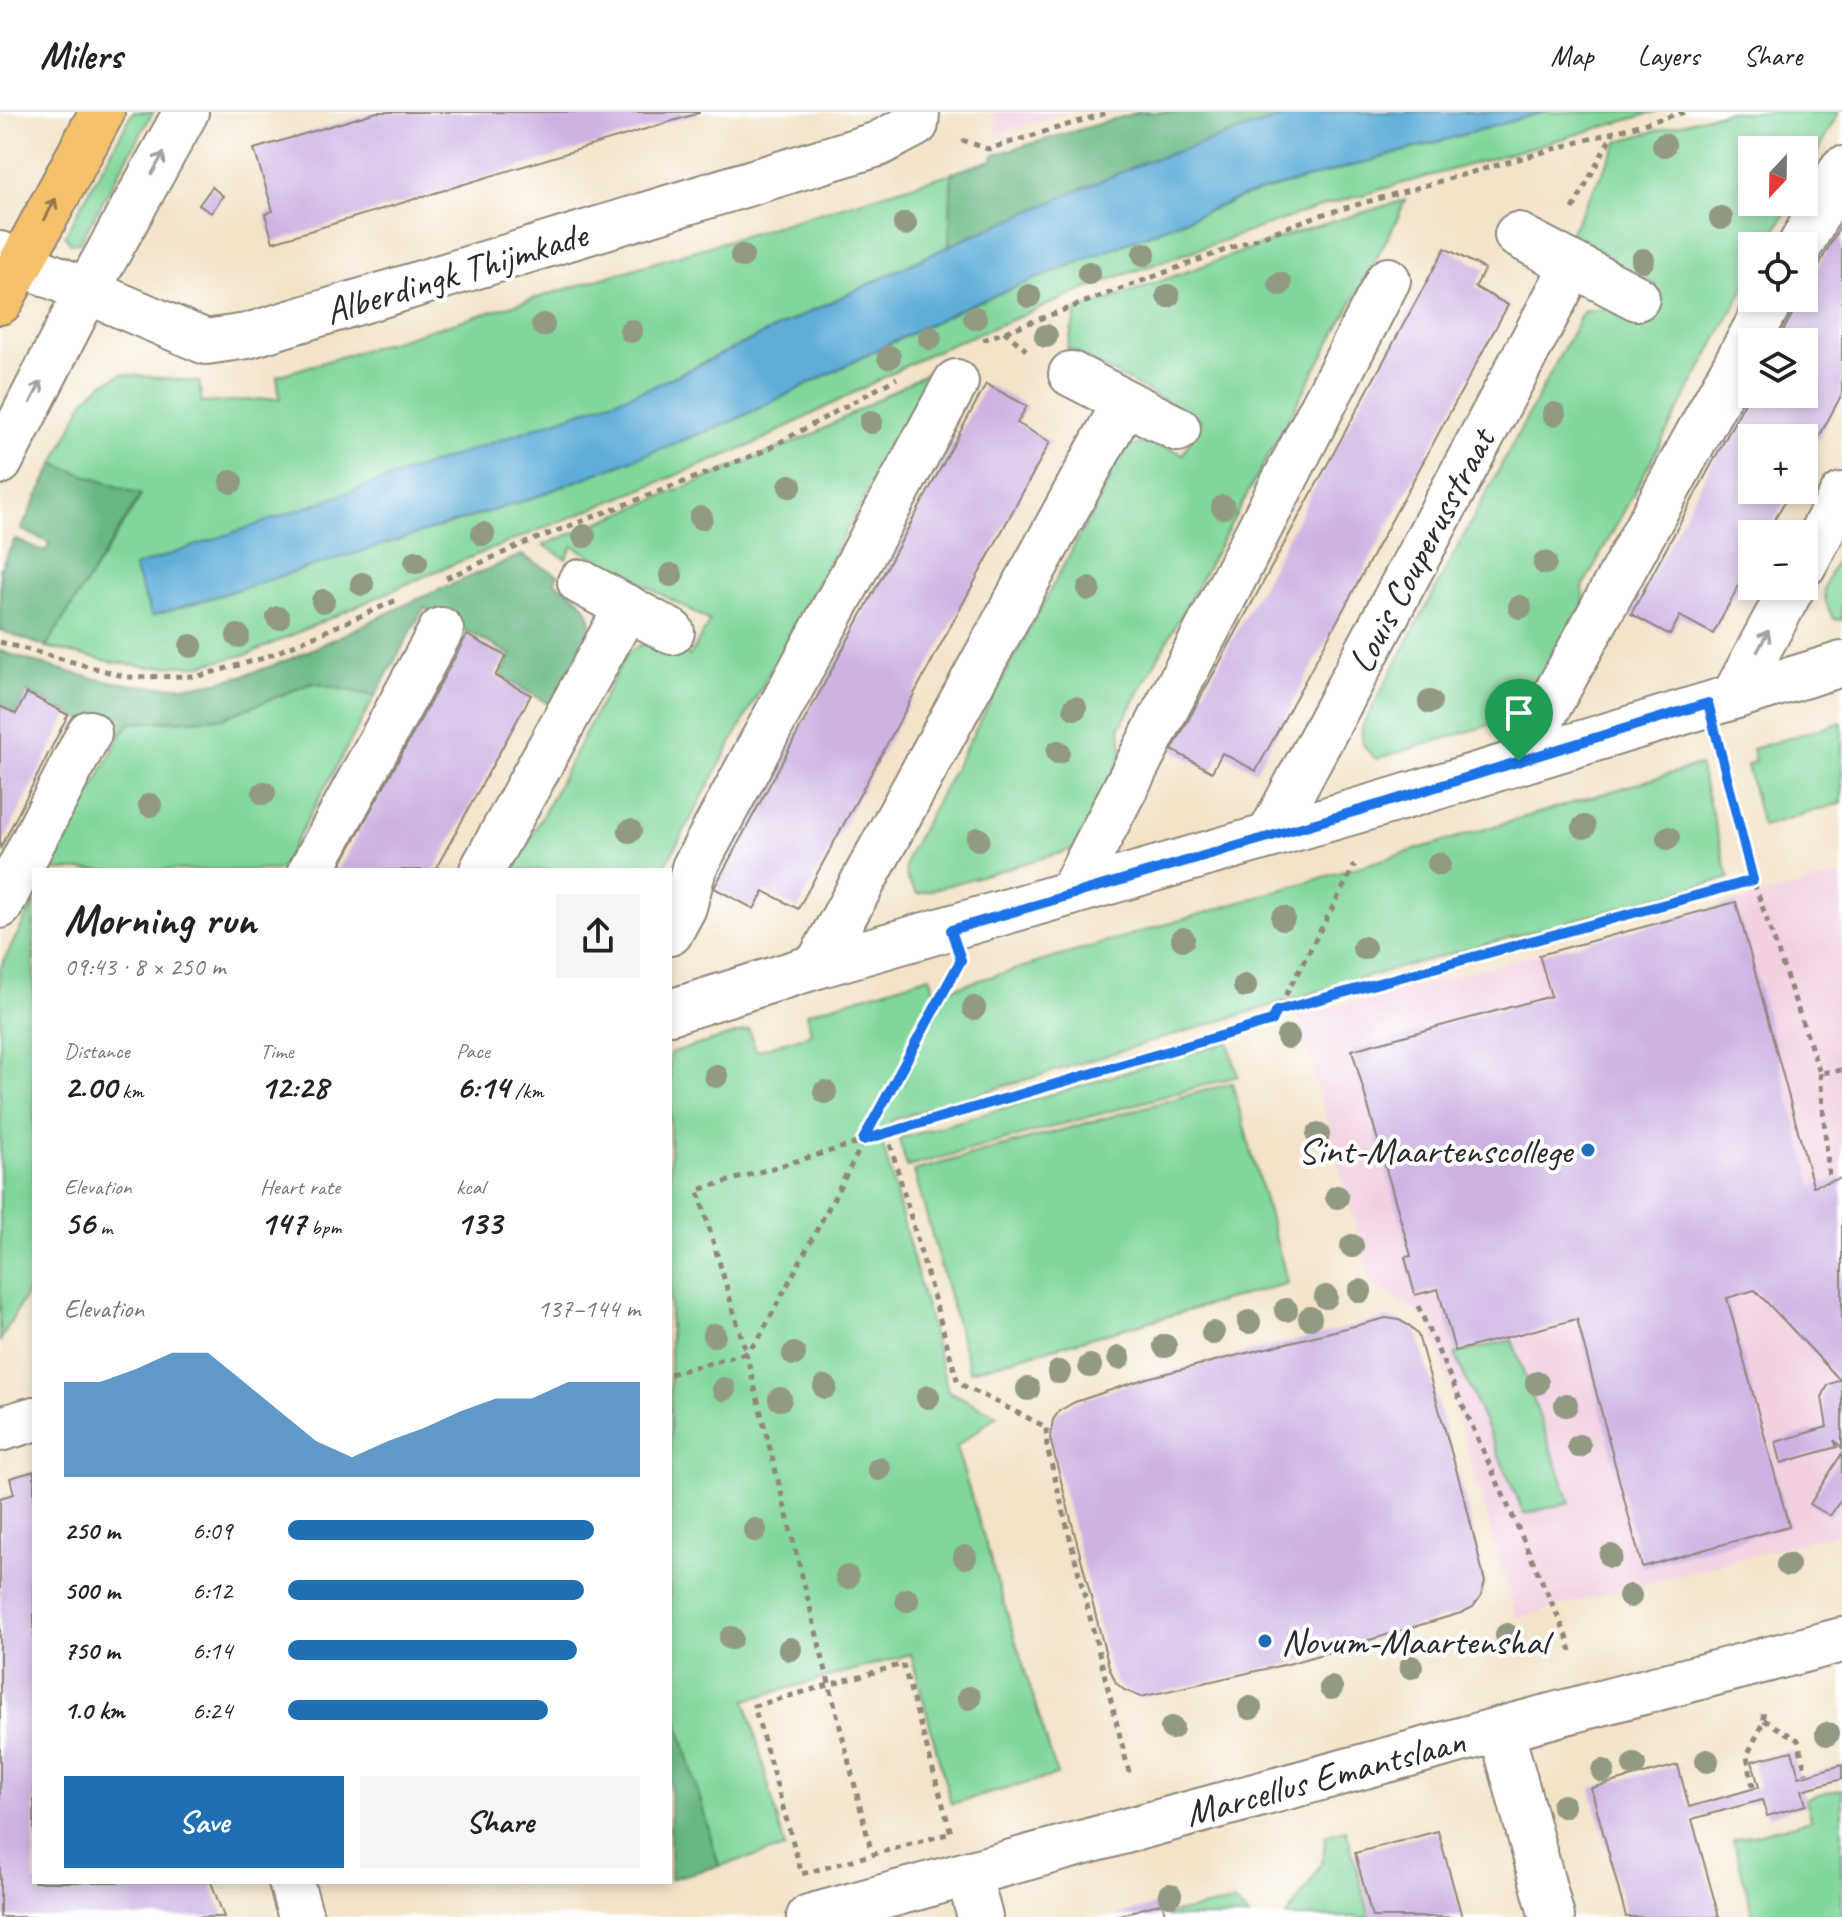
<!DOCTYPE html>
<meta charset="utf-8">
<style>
body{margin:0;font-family:Caveat,sans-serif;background:#f6f6f6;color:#222;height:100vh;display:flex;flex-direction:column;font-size:30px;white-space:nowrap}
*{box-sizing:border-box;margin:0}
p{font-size:26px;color:#767676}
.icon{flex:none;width:44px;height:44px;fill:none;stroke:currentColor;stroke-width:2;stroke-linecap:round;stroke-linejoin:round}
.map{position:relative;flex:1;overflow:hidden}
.drawer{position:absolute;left:32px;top:756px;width:640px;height:1016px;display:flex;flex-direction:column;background:#fff;border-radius:0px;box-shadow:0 4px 12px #0003}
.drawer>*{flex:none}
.needle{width:52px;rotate:202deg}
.buttons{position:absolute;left:1738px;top:24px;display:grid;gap:16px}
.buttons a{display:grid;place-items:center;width:80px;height:80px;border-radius:0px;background:#fff;box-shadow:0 4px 12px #0003;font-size:40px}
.pin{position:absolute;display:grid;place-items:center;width:68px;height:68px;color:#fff;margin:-82px -34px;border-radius:50% 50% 50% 0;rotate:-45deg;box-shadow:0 0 8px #0007}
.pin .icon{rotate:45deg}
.round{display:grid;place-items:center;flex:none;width:84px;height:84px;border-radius:0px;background:#f6f6f6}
.summary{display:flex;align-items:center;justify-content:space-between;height:136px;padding:0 32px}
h1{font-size:44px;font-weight:600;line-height:60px}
.metrics{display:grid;grid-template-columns:repeat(3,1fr);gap:12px;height:136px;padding:8px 32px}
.metrics div{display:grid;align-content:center}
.metrics b{font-size:34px;font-weight:600}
.metrics small{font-size:22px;font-weight:400}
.metrics p{font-size:22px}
.chart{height:224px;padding:16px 32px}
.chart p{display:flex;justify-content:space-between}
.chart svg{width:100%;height:144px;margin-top:8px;fill:#1f6fb2;opacity:.7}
.cta{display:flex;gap:16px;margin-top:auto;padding:16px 32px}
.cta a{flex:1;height:92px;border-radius:0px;background:#1f6fb2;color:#fff;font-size:32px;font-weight:600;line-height:92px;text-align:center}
.cta a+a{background:#f6f6f6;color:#222}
ul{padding:0 32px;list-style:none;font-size:26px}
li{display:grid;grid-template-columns:128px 96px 1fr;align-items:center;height:60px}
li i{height:20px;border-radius:10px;background:#1f6fb2}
header{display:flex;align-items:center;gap:48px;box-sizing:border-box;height:112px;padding:0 40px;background:#fff;border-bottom:2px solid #e0e0e0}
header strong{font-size:38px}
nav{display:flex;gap:44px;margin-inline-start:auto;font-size:28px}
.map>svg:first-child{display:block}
.built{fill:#f2cfe1}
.green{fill:#81d79b;stroke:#568163;stroke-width:2}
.forest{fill:#68b883;stroke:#4a7257;stroke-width:2}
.water{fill:#5faed9;stroke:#456c82;stroke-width:2}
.building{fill:#cdb2e3}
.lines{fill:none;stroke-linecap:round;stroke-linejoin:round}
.minor-casing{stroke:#8f877a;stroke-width:48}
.major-casing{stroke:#8f877a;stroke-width:48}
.path{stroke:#8f877a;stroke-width:5;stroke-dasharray:6 6;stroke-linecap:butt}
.minor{stroke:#fff;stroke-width:44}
.major{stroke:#f5c16b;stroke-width:44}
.tree{fill:#939a84}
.oneway{stroke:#a0a0a0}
.oneway2{stroke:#90764b}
.route-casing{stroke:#fff;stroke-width:16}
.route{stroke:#1a73e8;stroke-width:10}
.poi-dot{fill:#1f6fb2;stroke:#fff;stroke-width:3}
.labels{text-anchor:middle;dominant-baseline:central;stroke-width:8;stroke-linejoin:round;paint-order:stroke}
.street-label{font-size:38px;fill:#2b2b2b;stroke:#fff}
.poi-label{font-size:38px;fill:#2b2b2b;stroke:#fff;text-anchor:end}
</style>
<header>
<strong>Milers</strong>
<nav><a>Map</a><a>Layers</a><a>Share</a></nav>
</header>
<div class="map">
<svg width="1842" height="1805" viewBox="0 0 1842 1805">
<rect width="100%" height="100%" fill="#fff"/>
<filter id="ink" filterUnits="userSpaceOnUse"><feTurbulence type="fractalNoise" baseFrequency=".0125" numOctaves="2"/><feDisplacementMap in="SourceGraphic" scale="16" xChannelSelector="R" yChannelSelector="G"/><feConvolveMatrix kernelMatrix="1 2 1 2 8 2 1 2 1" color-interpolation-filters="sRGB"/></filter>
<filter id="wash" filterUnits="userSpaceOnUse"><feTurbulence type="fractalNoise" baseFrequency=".006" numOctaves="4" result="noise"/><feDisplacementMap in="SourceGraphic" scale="32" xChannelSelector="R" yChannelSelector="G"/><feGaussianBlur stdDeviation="1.8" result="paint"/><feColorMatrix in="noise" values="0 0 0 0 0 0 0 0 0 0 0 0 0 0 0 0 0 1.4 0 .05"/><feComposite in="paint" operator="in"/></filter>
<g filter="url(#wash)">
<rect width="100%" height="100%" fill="#f3e3c8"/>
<g class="built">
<path d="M992,0H1070L998,22Z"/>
<path d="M1842,763V1420L1516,1506L1430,1209L1371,1171L1298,904Z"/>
</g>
<g class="green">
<path d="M133,0H153L80,130L70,131L65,123Z"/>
<path d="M1544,0H1656L1326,93L1106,169L931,241L752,333L434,460L249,542L200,553L150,555L113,550L46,535L141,384L54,352L85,287L103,271L122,262L199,270L202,291L280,286L277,264L952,61L949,134L652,275L142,479L152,504L527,388L733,309L960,197L1246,84Z"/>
<path d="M1724,0H1839L1804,65V38H1752V90H1791L1767,134H1752V162L1583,475L1585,509L1534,600L1376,647C1364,637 1360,630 1362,615L1583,200L1611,195L1636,207L1656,174L1567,127L1619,29Z"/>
<path d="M1405,88L1396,110L1120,615L1122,643L1074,737L918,782C906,769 903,760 908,743L1111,365L1106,361C1130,325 1146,327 1183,342L1201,308L1067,236L1077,199L1294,121Z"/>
<path d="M928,260L930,264L665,754V758H514L627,541C655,522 662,530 690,544L710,509L573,434L566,447L544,433L814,322Z"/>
<path d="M1842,439V508L1834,507C1815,479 1828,465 1842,439Z"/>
<path d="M312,571L375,584L280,758H51L119,626L129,611L223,606Z"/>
<path d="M1842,610V691L1762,714L1747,653L1755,649L1752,637Z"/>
<path d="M1699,653L1729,766L1376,862L892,1008L883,1033L948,1279L997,1303L956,1335L1057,1663L951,1692L911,1542L746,1588L785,1736L719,1754L670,1582V941L749,918L756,939L811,922L807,901L930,864L935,880L963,873Z"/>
<path d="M34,790V1168L0,1229V856Z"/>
<path d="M1228,930L1238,964L907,1055L899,1027Z"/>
<path d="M1232,971L1288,1171L970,1259L914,1059Z"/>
<path d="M1512,1228L1570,1390L1524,1402L1455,1242Z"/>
<path d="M1842,1677V1805H1754L1733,1728L1811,1708L1806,1686Z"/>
<path d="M1346,1718L1370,1805H1286C1303,1780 1328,1755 1325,1724Z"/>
<path d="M1233,1790L1249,1805H1168L1167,1802Z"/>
</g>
<g class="forest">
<path d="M1139,0H1299L1145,50L949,134L952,61L992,48L993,43Z"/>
<path d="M54,352L141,383L46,535L0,518V457L15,427L45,440L50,431L21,417Z"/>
<path d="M521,443L558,463L554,470C574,481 590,492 592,517L554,595L501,564L511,543L424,496L375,584L312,571L223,606L130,611L119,626L27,580L15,602L0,593V539C63,560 130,581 198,573C263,565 327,530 386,502C430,480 476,463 521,443Z"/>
<path d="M670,1582L719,1754L670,1767Z"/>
</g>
<path class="water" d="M1299,0H1544L1245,84L960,197L733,309L527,388L152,504L134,455L652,275L949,134L1145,50Z"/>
<g id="blocks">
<g class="building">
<path d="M377,0H699V1L273,130L265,102L273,99L254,37Z"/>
<path d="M212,75L223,84L211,101L199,93Z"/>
<path d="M1842,110V282L1804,353V326H1752V378H1791L1767,422H1752V449L1713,522L1680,504L1670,523L1631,502L1752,277V282H1804V230H1777L1801,186H1804V181Z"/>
<path d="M1445,136L1485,157L1475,175L1508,193L1256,659L1222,641L1212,660L1172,638Z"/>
<path d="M986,272L1027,294L1017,311L1050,330L798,797L764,779L754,797L714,776Z"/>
<path d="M467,523L506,544L495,564L531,583L435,758H338Z"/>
<path d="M27,581L68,603L0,737V594L16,602Z"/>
<path d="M1736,790L1813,1074L1842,1066V1336L1834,1328L1837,1335L1781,1351L1776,1330L1827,1315L1822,1285L1828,1273L1840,1268L1755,1178L1727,1186L1789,1414L1642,1455L1577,1207L1455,1239L1438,1177L1415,1183L1405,1145L1411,1144L1352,938L1551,884L1539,843Z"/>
<path d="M1386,1206L1399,1208L1410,1214L1418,1223L1466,1392L1485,1470L1481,1484L1473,1495L1461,1501L1288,1552L1141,1585L1124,1578L1116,1571L1109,1555L1050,1326L1053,1308L1059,1299L1075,1290L1147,1266Z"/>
<path d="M1842,1341V1386L1830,1404L1810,1392Z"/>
<path d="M34,1359V1770H211L224,1805H0V1386L14,1382L10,1366Z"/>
<path d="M1792,1639L1799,1665L1842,1653V1667L1802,1678L1806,1693L1767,1704L1762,1688L1692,1707L1719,1805H1626L1591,1676L1678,1653L1689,1695L1759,1675L1752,1649Z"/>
<path d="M1438,1719L1462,1805H1372L1355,1741Z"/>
<path d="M1162,1791L1166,1805H1116V1804Z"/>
</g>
</g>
</g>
<g filter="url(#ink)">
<use href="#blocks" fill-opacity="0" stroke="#8f877a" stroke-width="2"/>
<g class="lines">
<defs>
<g id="minor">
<path d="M1517,123L1637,186"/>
<path d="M1800,134L1842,57"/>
<path d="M0,142L206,230L247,224L878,32L916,12L917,0"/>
<path d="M1071,262L1178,317"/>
<path d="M0,350L87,179L186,0"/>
<path d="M1804,453L1842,383"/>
<path d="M580,470L672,520"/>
<path d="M1734,584L1793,474"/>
<path d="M1519,649L1772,186"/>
<path d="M1269,724L1573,153"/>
<path d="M311,758L441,518"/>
<path d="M482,758L627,495"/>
<path d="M1071,781L1388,168"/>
<path d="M0,794L89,621"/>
<path d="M670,821L684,795L694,756L956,270"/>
<path d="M817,854L1125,290"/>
<path d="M670,900L817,854L1384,691L1842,552"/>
<path d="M0,1317L34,1307"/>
<path d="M1501,1617L1552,1805"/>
<path d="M968,1762L980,1805"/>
<path d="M291,1770L301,1805"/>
<path d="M809,1805L1501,1617L1842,1528"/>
</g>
<path id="major" d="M0,190L102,0"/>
</defs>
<use href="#minor" class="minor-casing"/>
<use href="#major" class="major-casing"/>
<g class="path">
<path d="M962,28L988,37L1110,0"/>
<path d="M1573,97L1613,21"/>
<path d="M1004,219L1026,238"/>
<path d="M983,228L1317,104L1685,0"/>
<path d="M446,466L528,430L764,339L897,266"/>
<path d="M0,530L127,565L199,564L264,546L397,488"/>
<path d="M1721,644L1753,768L1820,961L1842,958"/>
<path d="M1277,899L1753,768"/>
<path d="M1820,961L1829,1065"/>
<path d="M887,1021L958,1271L1046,1315L1047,1335L1130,1664"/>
<path d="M1418,1194L1568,1527L1572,1544"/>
<path d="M670,1262L746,1241L698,1078L1272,909L1355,753"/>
<path d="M903,1552L951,1721L802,1762L754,1594Z"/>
<path d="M1764,1608L1798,1628L1806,1661"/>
<path d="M1753,1675L1747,1644L1764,1608L1763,1601"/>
<path d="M870,1734L746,1241L758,1228L948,872"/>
</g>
<use href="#minor" class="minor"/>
<use href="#major" class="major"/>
</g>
<g class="tree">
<circle cx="1664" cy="33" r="12"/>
<circle cx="1721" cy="106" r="12"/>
<circle cx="905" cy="112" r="12"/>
<circle cx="1144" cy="142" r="12"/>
<circle cx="742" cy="144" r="12"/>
<circle cx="1643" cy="148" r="12"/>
<circle cx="1089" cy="161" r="12"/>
<circle cx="1280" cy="172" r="12"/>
<circle cx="1029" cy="184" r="12"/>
<circle cx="1168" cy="184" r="12"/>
<circle cx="975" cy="206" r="12"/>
<circle cx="543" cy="213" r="12"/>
<circle cx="631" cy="219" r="12"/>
<circle cx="1046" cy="224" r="12"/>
<circle cx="930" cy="226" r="12"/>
<circle cx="889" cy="245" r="12"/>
<circle cx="1554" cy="302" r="12"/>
<circle cx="871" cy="310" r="12"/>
<circle cx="231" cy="370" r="12"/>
<circle cx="790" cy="374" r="12"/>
<circle cx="1223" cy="395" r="12"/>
<circle cx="701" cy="406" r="12"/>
<circle cx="483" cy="422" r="12"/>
<circle cx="584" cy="424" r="12"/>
<circle cx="416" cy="450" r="12"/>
<circle cx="1545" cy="451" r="12"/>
<circle cx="671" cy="463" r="12"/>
<circle cx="362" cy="472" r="12"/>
<circle cx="1089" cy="477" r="12"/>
<circle cx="323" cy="489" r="12"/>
<circle cx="1520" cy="495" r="12"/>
<circle cx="278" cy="506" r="12"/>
<circle cx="238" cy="524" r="12"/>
<circle cx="191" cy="534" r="12"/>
<circle cx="1430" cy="590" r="12"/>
<circle cx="1075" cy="596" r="12"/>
<circle cx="1058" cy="640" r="12"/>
<circle cx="264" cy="681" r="12"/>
<circle cx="150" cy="693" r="12"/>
<circle cx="1584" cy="715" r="12"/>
<circle cx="630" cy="719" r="12"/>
<circle cx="1668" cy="726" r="12"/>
<circle cx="978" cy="727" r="12"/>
<circle cx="1439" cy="752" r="12"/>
<circle cx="1283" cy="806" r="12"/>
<circle cx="1183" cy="827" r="12"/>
<circle cx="1364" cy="836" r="12"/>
<circle cx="1245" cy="874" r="12"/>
<circle cx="974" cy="896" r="12"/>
<circle cx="1288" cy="925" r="12"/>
<circle cx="716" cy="964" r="12"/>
<circle cx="825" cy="980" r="12"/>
<circle cx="1318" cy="1023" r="12"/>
<circle cx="1337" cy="1085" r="12"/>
<circle cx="1352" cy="1134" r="12"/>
<circle cx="1360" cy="1179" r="12"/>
<circle cx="1326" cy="1185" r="12"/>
<circle cx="1286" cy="1198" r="12"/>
<circle cx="1310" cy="1206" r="12"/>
<circle cx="1249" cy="1210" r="12"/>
<circle cx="1213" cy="1221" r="12"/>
<circle cx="714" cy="1223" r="12"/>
<circle cx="1165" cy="1234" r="12"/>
<circle cx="794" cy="1242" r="12"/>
<circle cx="1119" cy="1246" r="12"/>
<circle cx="1090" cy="1254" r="12"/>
<circle cx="1059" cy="1260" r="12"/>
<circle cx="1537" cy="1271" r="12"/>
<circle cx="825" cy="1275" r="12"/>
<circle cx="724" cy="1277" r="12"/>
<circle cx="1028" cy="1277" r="12"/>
<circle cx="928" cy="1285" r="12"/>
<circle cx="780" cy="1287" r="12"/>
<circle cx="1566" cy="1293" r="12"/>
<circle cx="1579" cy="1334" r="12"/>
<circle cx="879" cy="1357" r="12"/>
<circle cx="755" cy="1418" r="12"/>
<circle cx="1611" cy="1444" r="12"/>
<circle cx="965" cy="1445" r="12"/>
<circle cx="1788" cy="1453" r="12"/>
<circle cx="847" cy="1465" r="12"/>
<circle cx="1630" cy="1484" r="12"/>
<circle cx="907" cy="1488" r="12"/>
<circle cx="1507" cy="1523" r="12"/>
<circle cx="731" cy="1526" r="12"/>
<circle cx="790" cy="1537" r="12"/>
<circle cx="1411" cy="1555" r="12"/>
<circle cx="1331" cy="1576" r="12"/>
<circle cx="969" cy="1586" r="12"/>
<circle cx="1250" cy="1596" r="12"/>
<circle cx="1172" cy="1616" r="12"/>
<circle cx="1827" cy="1622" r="12"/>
<circle cx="1707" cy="1649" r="12"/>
<circle cx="1634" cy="1653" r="12"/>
<circle cx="1603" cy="1659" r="12"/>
<circle cx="1563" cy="1694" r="12"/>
<circle cx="1170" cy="1783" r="12"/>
</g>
<defs><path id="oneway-shaft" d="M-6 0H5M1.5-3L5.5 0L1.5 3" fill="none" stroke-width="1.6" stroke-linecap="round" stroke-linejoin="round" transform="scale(2)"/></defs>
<g class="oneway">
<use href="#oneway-shaft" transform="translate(158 51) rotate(-61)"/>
<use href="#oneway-shaft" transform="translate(36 280) rotate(-63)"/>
<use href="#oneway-shaft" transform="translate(1763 529) rotate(-62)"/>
</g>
<use class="oneway2" href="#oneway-shaft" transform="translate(50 97) rotate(-62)"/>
</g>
<g class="lines" filter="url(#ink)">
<defs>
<path id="route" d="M1708,591L1753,768L1277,899L1272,909L863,1028L961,848L951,818L1384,691Z"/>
</defs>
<use href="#route" class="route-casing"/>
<use href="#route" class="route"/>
</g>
<g class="poi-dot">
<circle cx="1588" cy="1038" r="8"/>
<circle cx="1265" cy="1529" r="8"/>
</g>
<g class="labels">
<g class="street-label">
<text transform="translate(456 161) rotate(-17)">Alberdingk Thijmkade</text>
<text transform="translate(1421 439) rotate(-62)">Louis Couperusstraat</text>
<text transform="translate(1325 1665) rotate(-15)">Marcellus Emantslaan</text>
</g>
<g class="poi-label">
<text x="1572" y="1038">Sint-Maartenscollege</text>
<text x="1281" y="1529" text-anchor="start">Novum-Maartenshal</text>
</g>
</g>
</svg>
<div class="buttons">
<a><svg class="needle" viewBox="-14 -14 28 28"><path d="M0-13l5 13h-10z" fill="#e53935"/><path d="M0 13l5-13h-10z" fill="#767676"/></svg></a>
<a><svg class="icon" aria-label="locate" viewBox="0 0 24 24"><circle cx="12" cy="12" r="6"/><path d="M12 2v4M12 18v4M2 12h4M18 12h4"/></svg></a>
<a><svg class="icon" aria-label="layers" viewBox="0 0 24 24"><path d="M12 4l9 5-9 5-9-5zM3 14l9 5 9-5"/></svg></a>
<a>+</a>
<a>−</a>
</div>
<div class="pin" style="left:1519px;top:649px;background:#1e9e55"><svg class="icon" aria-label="arrive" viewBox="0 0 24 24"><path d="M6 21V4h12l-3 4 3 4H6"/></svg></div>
<section class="drawer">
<div class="summary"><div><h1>Morning run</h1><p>09:43 · 8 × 250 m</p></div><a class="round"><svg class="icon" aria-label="share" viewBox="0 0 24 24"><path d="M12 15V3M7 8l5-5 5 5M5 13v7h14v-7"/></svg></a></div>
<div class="metrics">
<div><p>Distance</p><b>2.00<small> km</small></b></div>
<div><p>Time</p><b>12:28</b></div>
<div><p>Pace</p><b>6:14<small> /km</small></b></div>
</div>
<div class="metrics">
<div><p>Elevation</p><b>56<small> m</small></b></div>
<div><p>Heart rate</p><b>147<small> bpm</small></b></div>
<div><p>kcal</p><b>133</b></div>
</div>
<div class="chart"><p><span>Elevation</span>137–144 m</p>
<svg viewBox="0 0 160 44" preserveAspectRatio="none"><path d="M0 44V15L10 15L20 11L30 6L40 6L50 15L60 24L70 33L80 38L90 33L100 29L110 24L120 20L130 20L140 15L150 15L160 15V44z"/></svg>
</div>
<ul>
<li><b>250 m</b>6:09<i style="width:87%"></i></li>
<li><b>500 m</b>6:12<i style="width:84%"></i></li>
<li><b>750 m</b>6:14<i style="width:82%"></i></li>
<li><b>1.0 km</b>6:24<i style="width:74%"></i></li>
</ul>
<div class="cta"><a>Save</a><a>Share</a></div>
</section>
</div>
